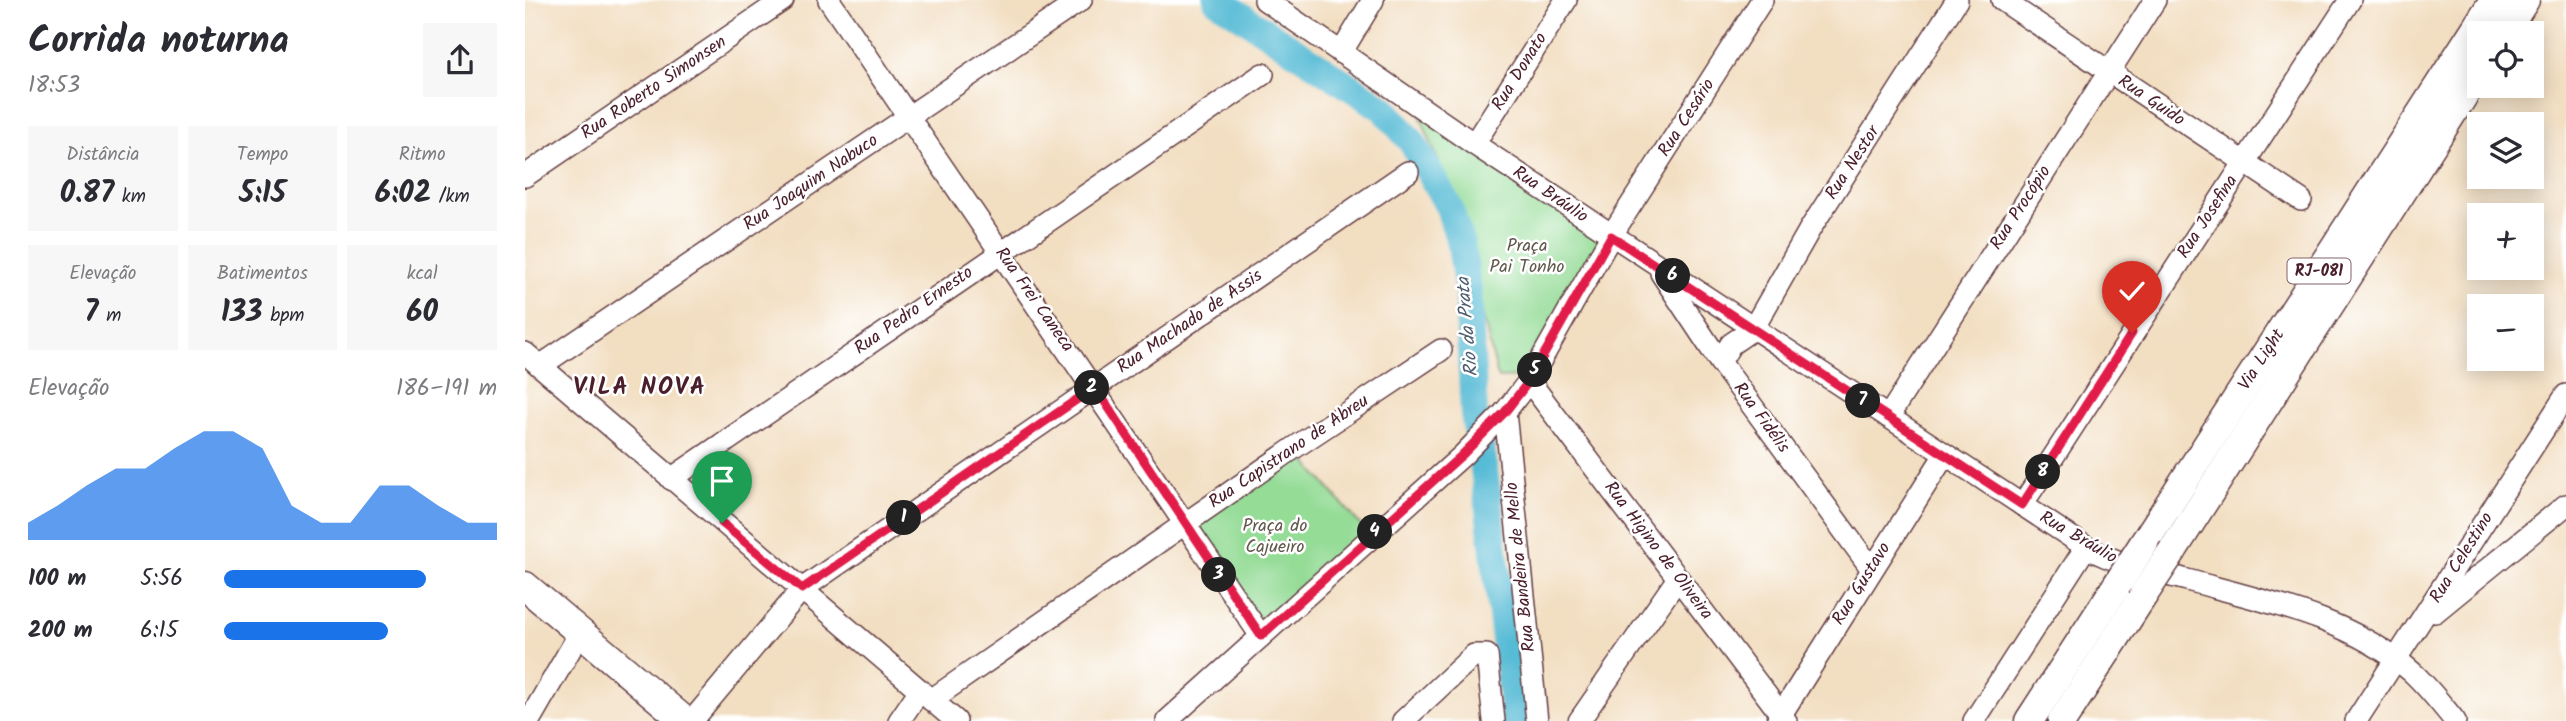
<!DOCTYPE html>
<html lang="pt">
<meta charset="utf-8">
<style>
body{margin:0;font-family:Kalam,sans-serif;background:#f7f7f7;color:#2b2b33;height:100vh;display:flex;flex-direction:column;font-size:26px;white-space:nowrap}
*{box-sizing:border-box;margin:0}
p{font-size:23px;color:#7c7c81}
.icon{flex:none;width:38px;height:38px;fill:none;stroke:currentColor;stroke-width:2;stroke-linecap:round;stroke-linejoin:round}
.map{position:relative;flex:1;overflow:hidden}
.panel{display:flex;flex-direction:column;background:#fff;width:525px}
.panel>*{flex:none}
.controls{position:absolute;left:1942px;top:21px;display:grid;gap:14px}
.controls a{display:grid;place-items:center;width:77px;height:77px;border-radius:0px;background:#fff;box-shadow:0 4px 18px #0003;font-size:35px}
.pin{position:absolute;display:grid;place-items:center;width:60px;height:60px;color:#fff;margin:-72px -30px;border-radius:50% 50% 50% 0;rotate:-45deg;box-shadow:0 0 7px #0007}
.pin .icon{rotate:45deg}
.km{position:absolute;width:35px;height:35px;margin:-18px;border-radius:50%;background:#222;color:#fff;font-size:19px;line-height:35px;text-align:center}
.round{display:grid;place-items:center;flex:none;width:74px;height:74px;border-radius:0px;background:#f7f7f7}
.head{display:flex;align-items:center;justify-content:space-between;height:119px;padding:0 28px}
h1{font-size:38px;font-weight:700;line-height:52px}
.figures{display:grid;grid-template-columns:repeat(3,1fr);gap:10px;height:119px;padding:7px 28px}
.figures div{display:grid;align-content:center;border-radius:0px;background:#f7f7f7;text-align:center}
.figures b{font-size:30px;font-weight:700}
.figures small{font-size:19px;font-weight:400}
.figures p{font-size:19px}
.chart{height:196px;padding:14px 28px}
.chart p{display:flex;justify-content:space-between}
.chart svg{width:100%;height:126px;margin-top:7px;fill:#1a73e8;opacity:.7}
ul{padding:0 28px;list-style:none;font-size:23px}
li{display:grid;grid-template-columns:112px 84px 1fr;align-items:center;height:52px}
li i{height:18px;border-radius:9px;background:#1a73e8}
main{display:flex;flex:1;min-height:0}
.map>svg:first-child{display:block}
.green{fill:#95dc97;stroke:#707e61;stroke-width:2}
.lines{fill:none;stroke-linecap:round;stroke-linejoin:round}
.river{stroke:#56bbd5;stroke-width:28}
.minor-casing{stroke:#633c42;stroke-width:24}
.major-casing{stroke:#633c42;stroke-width:31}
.minor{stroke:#fff;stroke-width:21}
.major{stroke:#fff;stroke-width:28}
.major-bridge-casing{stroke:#633c42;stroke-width:31;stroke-linecap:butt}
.major-bridge{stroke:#fff;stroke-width:28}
.route-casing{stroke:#fff;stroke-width:14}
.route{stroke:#e11d48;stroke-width:9}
.labels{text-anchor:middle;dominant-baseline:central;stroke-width:5;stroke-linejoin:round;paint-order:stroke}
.shield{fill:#fff;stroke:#80626b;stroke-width:2}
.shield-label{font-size:16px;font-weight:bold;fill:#4a1f2b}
.street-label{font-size:18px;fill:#4a1f2b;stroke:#fff}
.park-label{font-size:18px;fill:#60584b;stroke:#fff}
.water-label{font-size:19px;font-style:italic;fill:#4f5d6f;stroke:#fff}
.district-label{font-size:24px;font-weight:bold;letter-spacing:2px;fill:#4a1f2b;stroke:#fff}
</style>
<main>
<section class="panel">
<div class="head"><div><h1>Corrida noturna</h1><p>18:53</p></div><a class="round"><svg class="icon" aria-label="share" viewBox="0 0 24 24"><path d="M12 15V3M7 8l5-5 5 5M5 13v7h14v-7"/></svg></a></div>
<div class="figures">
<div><p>Distância</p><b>0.87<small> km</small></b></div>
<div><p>Tempo</p><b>5:15</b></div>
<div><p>Ritmo</p><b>6:02<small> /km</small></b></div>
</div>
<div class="figures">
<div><p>Elevação</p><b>7<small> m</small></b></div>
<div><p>Batimentos</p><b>133<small> bpm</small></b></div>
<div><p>kcal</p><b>60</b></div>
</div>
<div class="chart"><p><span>Elevação</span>186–191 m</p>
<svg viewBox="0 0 160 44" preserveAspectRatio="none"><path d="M0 44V38L10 32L20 25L30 19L40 19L50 12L60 6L70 6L80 12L90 32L100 38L110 38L120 25L130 25L140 32L150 38L160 38V44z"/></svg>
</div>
<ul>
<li><b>100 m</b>5:56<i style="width:74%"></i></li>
<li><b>200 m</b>6:15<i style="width:60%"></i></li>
</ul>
</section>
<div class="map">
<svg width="2041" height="721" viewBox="0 0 2041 721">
<rect width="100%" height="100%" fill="#fff"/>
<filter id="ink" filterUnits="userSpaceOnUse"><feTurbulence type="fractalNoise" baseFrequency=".0143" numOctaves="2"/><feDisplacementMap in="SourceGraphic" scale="14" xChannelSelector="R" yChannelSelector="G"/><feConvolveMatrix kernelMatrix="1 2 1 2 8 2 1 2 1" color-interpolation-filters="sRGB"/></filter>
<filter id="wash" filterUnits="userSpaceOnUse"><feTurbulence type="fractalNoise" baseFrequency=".00686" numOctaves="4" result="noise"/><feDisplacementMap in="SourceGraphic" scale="28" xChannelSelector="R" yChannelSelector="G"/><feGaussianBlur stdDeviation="1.57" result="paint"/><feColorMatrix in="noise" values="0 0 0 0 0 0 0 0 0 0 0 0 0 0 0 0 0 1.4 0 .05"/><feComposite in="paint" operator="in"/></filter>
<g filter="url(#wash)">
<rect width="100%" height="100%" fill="#f2dec1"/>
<g class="green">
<path d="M893,111L1076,240L998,377L973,378L930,201Z"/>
<path d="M770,449L844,535L736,632L661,524Z"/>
</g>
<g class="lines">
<path class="river" d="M692,0L859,109L887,142L924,207L936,245L943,292L949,414L958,461L990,721"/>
</g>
</g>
<g filter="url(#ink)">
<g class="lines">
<defs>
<g id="minor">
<path d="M304,0L736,636"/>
<path d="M740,0L949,144L1561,547C1594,565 1627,571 1662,580C1739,601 1826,618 1888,673C1903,687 1917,705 1930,721"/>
<path d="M1477,0L1776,200"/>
<path d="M816,53L848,0"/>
<path d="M949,144L1041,0"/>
<path d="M0,176L258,0"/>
<path d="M1136,273L1195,362L1346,568"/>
<path d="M0,353L431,721"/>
<path d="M1195,362L1206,344L1228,329L1285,229L1432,0"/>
<path d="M15,366L556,0"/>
<path d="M1004,381L1261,721"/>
<path d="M980,412L1012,721"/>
<path d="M1363,417L1630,0"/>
<path d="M146,479L738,74"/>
<path d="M1497,505L1825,0"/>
<path d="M1910,612L2041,505"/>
<path d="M406,700L769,448L916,350"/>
<path d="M4,721L56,631"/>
<path d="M167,721L277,589L883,172"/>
<path d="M374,721L395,690"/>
<path d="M642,721L938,455L980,412L1004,381L1086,236L1237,0"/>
<path d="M878,721L949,655H962L969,721"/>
<path d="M1054,721L1153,578"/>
<path d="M1252,721L1419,456"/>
<path d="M1449,721L1561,547"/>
<path d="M1831,721L2041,395"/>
</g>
<g id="major">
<path d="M1979,33L2000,0"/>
<path d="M1619,543L1969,0"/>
<path d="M1648,550L1955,70"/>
<path d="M0,586L160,721"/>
<path d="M1504,721L1592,585"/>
<path d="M1537,721L1619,594"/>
</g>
</defs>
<use href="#minor" class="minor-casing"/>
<use href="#major" class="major-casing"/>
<use href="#minor" class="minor"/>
<use href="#major" class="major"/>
<defs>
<g id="major-bridge">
<path d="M1592,585L1619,543"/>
<path d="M1619,594L1648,550"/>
</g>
</defs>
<use href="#major-bridge" class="major-bridge-casing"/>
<use href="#major-bridge" class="major-bridge"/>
</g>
</g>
<g class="lines" filter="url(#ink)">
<defs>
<path id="route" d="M197,523L277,589L570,387L736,636L937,455L980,412L1004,381L1086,236L1497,505L1607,333"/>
</defs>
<use href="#route" class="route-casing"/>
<use href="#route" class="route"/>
</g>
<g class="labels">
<rect class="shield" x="1762.5" y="258.5" width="63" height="25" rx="5"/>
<g class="shield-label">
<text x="1794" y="271">RJ-081</text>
</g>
<g class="street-label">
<text transform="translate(995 72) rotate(-58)">Rua Donato</text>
<text transform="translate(129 88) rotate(-34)">Rua Roberto Simonsen</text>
<text transform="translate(1626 101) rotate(34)">Rua Guido</text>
<text transform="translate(1162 118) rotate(-57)">Rua Cesário</text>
<text transform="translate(1328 163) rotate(-57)">Rua Nestor</text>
<text transform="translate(286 183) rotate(-34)">Rua Joaquim Nabuco</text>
<text transform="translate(1025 195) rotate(34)">Rua Bráulio</text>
<text transform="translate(1496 208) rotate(-57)">Rua Procópio</text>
<text transform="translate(1683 217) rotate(-57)">Rua Josefina</text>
<text transform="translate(509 300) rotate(55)">Rua Frei Caneca</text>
<text transform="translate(389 311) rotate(-35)">Rua Pedro Ernesto</text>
<text transform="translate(665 322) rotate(-34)">Rua Machado de Assis</text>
<text transform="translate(1737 360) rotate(-57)">Via Light</text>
<text transform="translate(1236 418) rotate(54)">Rua Fidélis</text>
<text transform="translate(764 452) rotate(-34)">Rua Capistrano de Abreu</text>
<text transform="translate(1553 538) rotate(30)">Rua Bráulio</text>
<text transform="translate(1133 551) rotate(53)">Rua Higino de Oliveira</text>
<text transform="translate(1937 558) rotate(-58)">Rua Celestino</text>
<text transform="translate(996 567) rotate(-96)">Rua Bandeira de Mello</text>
<text transform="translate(1337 584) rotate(-58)">Rua Gustavo</text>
</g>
<g class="park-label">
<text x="1002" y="246">Praça<tspan x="1002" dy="21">Pai Tonho</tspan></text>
<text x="750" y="526">Praça do<tspan x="750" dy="21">Cajueiro</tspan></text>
</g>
<g class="water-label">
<text transform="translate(943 327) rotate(-95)">Rio da Prata</text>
</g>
<g class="district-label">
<text x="115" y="387">VILA NOVA</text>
</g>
</g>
</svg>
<div class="controls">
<a><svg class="icon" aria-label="locate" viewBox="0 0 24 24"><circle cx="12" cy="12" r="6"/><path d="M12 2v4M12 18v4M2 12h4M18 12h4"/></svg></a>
<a><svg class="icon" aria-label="layers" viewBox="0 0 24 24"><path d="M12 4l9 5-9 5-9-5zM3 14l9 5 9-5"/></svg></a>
<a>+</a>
<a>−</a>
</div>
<div class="pin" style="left:197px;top:523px;background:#1e9e55"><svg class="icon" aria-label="arrive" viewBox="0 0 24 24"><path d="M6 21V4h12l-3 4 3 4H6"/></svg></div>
<div class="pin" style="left:1607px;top:333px;background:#d93025"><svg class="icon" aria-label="check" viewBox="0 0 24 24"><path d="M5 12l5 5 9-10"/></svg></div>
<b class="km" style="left:379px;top:518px">1</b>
<b class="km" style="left:567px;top:388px">2</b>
<b class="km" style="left:694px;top:575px">3</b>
<b class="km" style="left:850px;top:532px">4</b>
<b class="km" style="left:1010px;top:370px">5</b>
<b class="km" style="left:1148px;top:276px">6</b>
<b class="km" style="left:1338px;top:401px">7</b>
<b class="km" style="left:1518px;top:472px">8</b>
</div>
</main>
